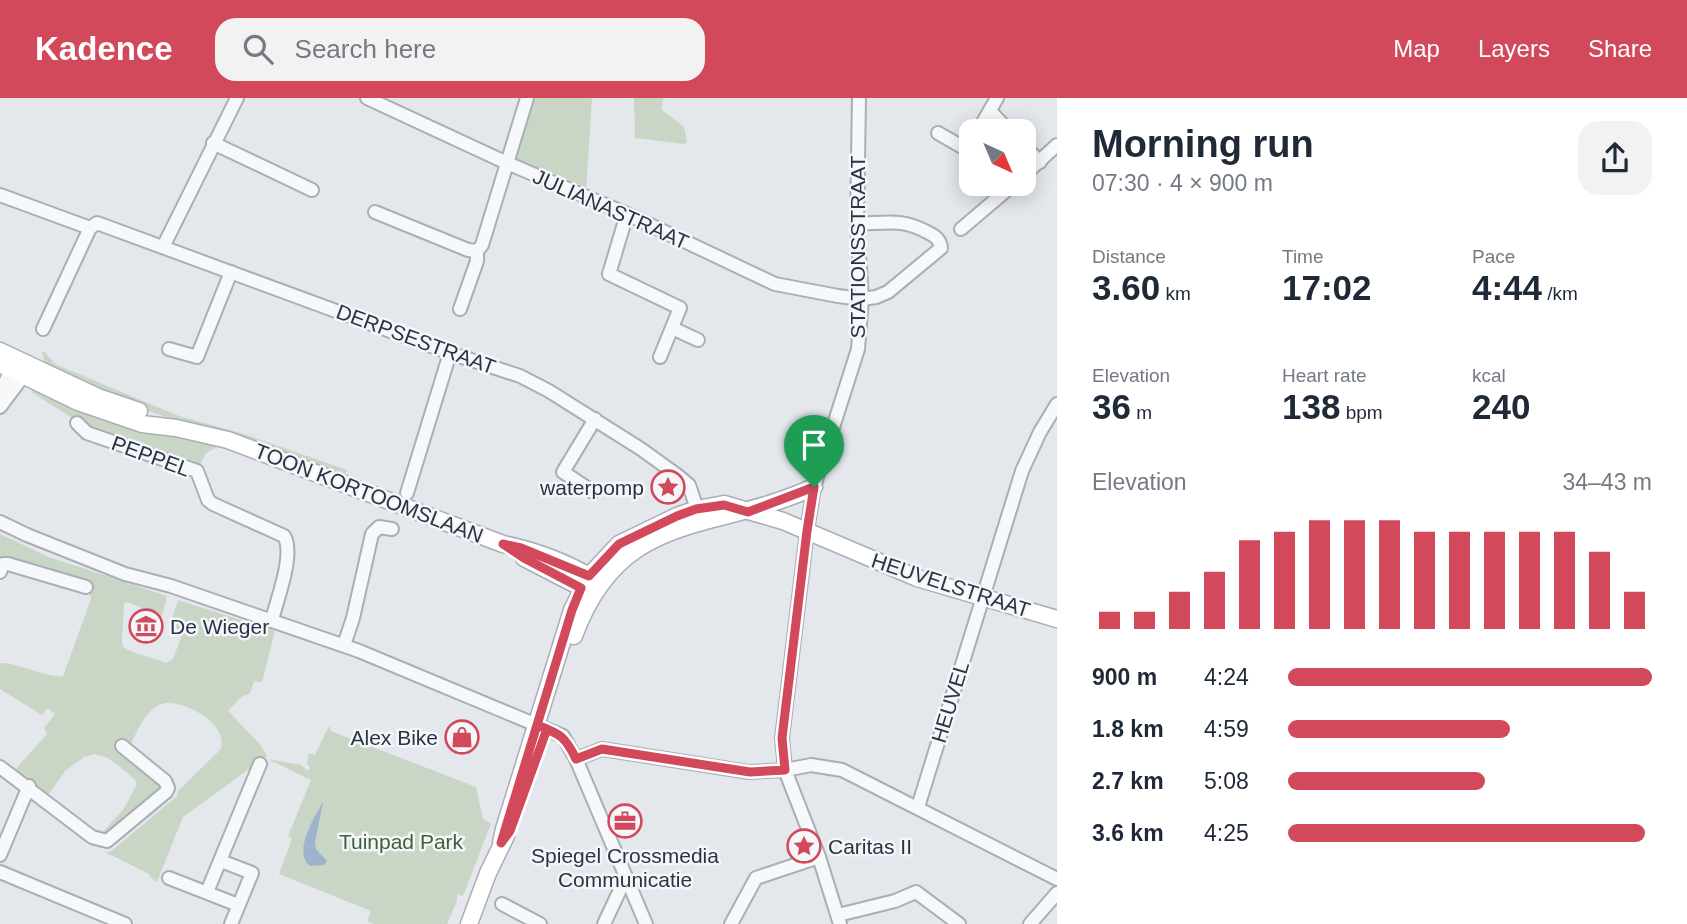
<!DOCTYPE html>
<meta charset="utf-8">
<style>
body{margin:0;font-family:Arial,sans-serif;background:#f2f2f3;color:#1f2937;height:100vh;display:flex;flex-direction:column;font-size:26px;white-space:nowrap}
*{box-sizing:border-box;margin:0}
p{font-size:23px;color:#747a83}
.icon{flex:none;width:38px;height:38px;fill:none;stroke:currentColor;stroke-width:2;stroke-linecap:round;stroke-linejoin:round}
.map{position:relative;flex:1;overflow:hidden}
.sheet{display:flex;flex-direction:column;background:#fff;width:630px}
.sheet>*{flex:none}
.needle{width:46px;rotate:136deg}
.fabs{position:absolute;left:959px;top:21px;display:grid;gap:14px}
.fabs a{display:grid;place-items:center;width:77px;height:77px;border-radius:14px;background:#fff;box-shadow:0 4px 18px #0003;font-size:35px}
.pin{position:absolute;display:grid;place-items:center;width:60px;height:60px;color:#fff;margin:-72px -30px;border-radius:50% 50% 50% 0;rotate:-45deg;box-shadow:0 0 7px #0007}
.pin .icon{rotate:45deg}
.round{display:grid;place-items:center;flex:none;width:74px;height:74px;border-radius:21px;background:#f2f2f3}
.headline{display:flex;align-items:center;justify-content:space-between;height:119px;padding:0 35px}
h1{font-size:38px;font-weight:700;line-height:52px}
.metrics{display:grid;grid-template-columns:repeat(3,1fr);gap:10px;height:119px;padding:7px 35px}
.metrics div{display:grid;align-content:center}
.metrics b{font-size:35px;font-weight:700}
.metrics small{font-size:19px;font-weight:400}
.metrics p{font-size:19px}
.chart{height:196px;padding:14px 35px}
.chart p{display:flex;justify-content:space-between}
.chart svg{width:100%;height:126px;margin-top:7px;stroke:#d1495b;stroke-width:6}
ul{padding:0 35px;list-style:none;font-size:23px}
li{display:grid;grid-template-columns:112px 84px 1fr;align-items:center;height:52px}
li i{height:18px;border-radius:9px;background:#d1495b}
header{display:flex;align-items:center;gap:42px;box-sizing:border-box;height:98px;padding:0 35px;background:#d1495b;color:#fff}
header strong{font-size:33px}
nav{display:flex;gap:38px;margin-inline-start:auto;font-size:24px}
.search{width:490px;height:63px;background:#f2f2f3;display:flex;align-items:center;gap:18px;box-sizing:border-box;padding:0 24px;border-radius:21px;color:#747a83;font-size:26px}
main{display:flex;flex:1;min-height:0}
.map>svg:first-child{display:block}
.green{fill:#c9d6c5}
.water{fill:#9fb4cc}
.lines{fill:none;stroke-linecap:round;stroke-linejoin:round}
.street-casing{stroke:#a9aeb7;stroke-width:16}
.secondary-casing{stroke:#a9aeb7;stroke-width:19}
.street{stroke:#f7f8fa;stroke-width:12}
.secondary{stroke:#fff;stroke-width:16}
.route-casing{stroke:#fff;stroke-width:14}
.route{stroke:#d1495b;stroke-width:9}
.labels{text-anchor:middle;dominant-baseline:central;stroke-width:5;stroke-linejoin:round;paint-order:stroke}
.street-label{font-size:21px;fill:#2b3445;stroke:#f4f6f9}
.poi-label{font-size:21px;fill:#2b3445;stroke:#f4f6f9;text-anchor:end}
.park-label{font-size:21px;fill:#3f6138;stroke:#f4f6f9}
</style>
<header>
<strong>Kadence</strong>
<div class="search"><svg class="icon" aria-label="search" viewBox="0 0 24 24"><circle cx="10" cy="10" r="6"/><path d="M15 15l6 6"/></svg>Search here</div>
<nav><a>Map</a><a>Layers</a><a>Share</a></nav>
</header>
<main>
<div class="map">
<svg width="1057" height="826" viewBox="0 0 1057 826">
<rect width="100%" height="100%" fill="#e4e7ec"/>
<g class="green">
<path d="M530,0H592L586,95L515,63L513,59Z"/>
<path d="M634,0H663L662,12L684,29L687,44L684,46L635,40Z"/>
<path d="M42,254H45L55,266L179,318L244,336L347,372L344,379L289,359L136,309L45,266Z"/>
<path d="M36,289L219,348L206,355L199,369L87,333L79,324L31,294Z"/>
<path d="M0,436L49,459L167,498L162,518L127,504L124,505L122,544L123,549C135,557 153,559 166,565L173,561L182,537L181,533L170,527L178,502L275,533L262,584L254,583L250,595L241,599L228,613L260,646L267,658L183,719L157,784L151,780L149,776L105,754H110L177,698L178,693L220,652C232,627 179,597 159,607C141,616 135,642 124,658L165,692L113,736L98,739L123,712L136,688V683L129,676L108,660L95,656L84,659L65,673L46,700L15,672L47,636L44,630L55,616L48,610L42,617L0,591V565C22,565 44,580 63,578L91,501L88,490L0,462Z"/>
<path d="M329,628L331,633L476,689L483,721L491,726L463,798L457,796V803L447,826H374L367,823L371,813L279,776L292,741L288,738L311,682L268,661L301,667L308,673L310,669L307,665L309,655L315,657Z"/>
</g>
<path class="water" d="M323,704L315,744L316,751L327,763L324,767L310,768C292,754 315,718 323,704Z"/>
<g class="lines">
<defs>
<g id="street">
<path d="M367,0L507,65L627,116L775,186L838,198L862,201L876,199L888,194L941,150C940,141 935,138 927,134C901,120 886,125 857,126"/>
<path d="M990,13L1009,33"/>
<path d="M978,33L997,0"/>
<path d="M938,35L971,54"/>
<path d="M213,45L312,92"/>
<path d="M1024,48L1040,64"/>
<path d="M1024,77L1057,47"/>
<path d="M0,97L90,130"/>
<path d="M375,114L468,152L477,153L482,147L527,0"/>
<path d="M627,116L609,176L680,210L660,259"/>
<path d="M961,131L1014,86"/>
<path d="M163,149L237,0"/>
<path d="M460,211L477,163V153"/>
<path d="M672,230L698,242"/>
<path d="M43,231L90,130L97,125L450,255L520,278L549,293L641,351L677,377L689,387L697,411"/>
<path d="M169,251L197,259L231,174"/>
<path d="M0,296L11,271L23,263L24,277L0,309"/>
<path d="M77,325L87,335L197,373L208,402L213,406L284,438C295,456 277,501 272,522"/>
<path d="M593,394L563,374L595,321"/>
<path d="M407,395L450,255"/>
<path d="M0,424L27,437L125,476L171,488L359,553L563,638L576,661L646,826"/>
<path d="M0,474L3,466H8L86,489"/>
<path d="M344,547L353,520L372,436L379,429L392,431"/>
<path d="M576,661L602,651L749,674L785,672L811,667L842,672L1057,781"/>
<path d="M0,669L92,739L107,743L166,694L168,690L165,683L122,648"/>
<path d="M918,709L1022,373L1040,334L1057,306"/>
<path d="M0,757L29,688"/>
<path d="M221,763L252,775L231,826"/>
<path d="M0,774L125,826"/>
<path d="M169,780L238,807"/>
<path d="M207,794L260,666"/>
<path d="M502,806L540,826"/>
<path d="M838,817L895,803L916,794L959,826"/>
<path d="M604,826L626,779"/>
<path d="M731,826L756,780L819,759"/>
<path d="M840,826L819,759L785,672L782,640L807,433L814,389L858,251L862,201L857,126L859,0"/>
<path d="M1030,826L1057,795"/>
</g>
<g id="secondary">
<path d="M0,253L98,299L139,313"/>
<path d="M0,266L78,304L142,326L176,330L228,342L503,446C532,452 563,463 589,478L594,495"/>
<path d="M524,460L588,493"/>
<path d="M574,538C621,410 712,436 814,389"/>
<path d="M501,745L504,731L572,512L589,478L619,446L677,418L697,411L724,406L783,423L917,480L1057,521"/>
<path d="M469,826L488,775L506,738"/>
</g>
</defs>
<use href="#street" class="street-casing"/>
<use href="#secondary" class="secondary-casing"/>
<use href="#street" class="street"/>
<use href="#secondary" class="secondary"/>
</g>
<g class="lines">
<defs>
<path id="route" d="M814,389L748,414L724,407L696,411L677,418L619,446L589,478L521,450L503,446L524,460L581,490L572,512L537,627L547,631L510,733L501,745L537,627C560,636 565,638 576,661L602,651L750,674L785,672L782,640L807,433L814,389"/>
</defs>
<use href="#route" class="route-casing"/>
<use href="#route" class="route"/>
</g>
<defs>
<symbol id="sight-ring" viewBox="-11 -11 22 22"><circle r="9.5" fill="#f4f6f9" stroke="#d1495b" stroke-width="1.5"/><path d="M0-6L1.8-2.2L6-1.7L2.9 1.2L3.7 5.4L0 3.3L-3.7 5.4L-2.9 1.2L-6-1.7L-1.8-2.2Z" fill="#d1495b"/></symbol>
<symbol id="museum-ring" viewBox="-11 -11 22 22"><circle r="9.5" fill="#f4f6f9" stroke="#d1495b" stroke-width="1.5"/><path d="M0-6L6-3V-2H-6V-3ZM-5-1h2V3h-2ZM-1-1h2V3h-2ZM3-1h2V3H3ZM-6 4H6V6H-6Z" fill="#d1495b"/></symbol>
<symbol id="shop-ring" viewBox="-11 -11 22 22"><circle r="9.5" fill="#f4f6f9" stroke="#d1495b" stroke-width="1.5"/><path d="M-5-2.5h2.3a2.7 3.5 0 0 1 5.4 0H5L5.5 6h-11ZM-1.5-2.5h3a1.5 2.3 0 0 0-3 0Z" fill="#d1495b"/></symbol>
<symbol id="office-ring" viewBox="-11 -11 22 22"><circle r="9.5" fill="#f4f6f9" stroke="#d1495b" stroke-width="1.5"/><path d="M-6-3h4V-5.5h4V-3h4V5H-6ZM-1-4.5V-3h2v-1.5ZM-6 0V1H6V0Z" fill="#d1495b"/></symbol>
</defs>
<g fill-rule="evenodd">
<use href="#sight-ring" x="649" y="370" width="38" height="38"/>
<use href="#museum-ring" x="127" y="509" width="38" height="38"/>
<use href="#shop-ring" x="443" y="620" width="38" height="38"/>
<use href="#office-ring" x="606" y="704" width="38" height="38"/>
<use href="#sight-ring" x="785" y="729" width="38" height="38"/>
</g>
<g class="labels">
<g class="street-label">
<text transform="translate(611 111) rotate(24)">JULIANASTRAAT</text>
<text transform="translate(857 149) rotate(-90)">STATIONSSTRAAT</text>
<text transform="translate(416 241) rotate(20)">DERPSESTRAAT</text>
<text transform="translate(151 358) rotate(20)">PEPPEL</text>
<text transform="translate(369 395) rotate(21)">TOON KORTOOMSLAAN</text>
<text transform="translate(951 487) rotate(18)">HEUVELSTRAAT</text>
<text transform="translate(950 604) rotate(-73)">HEUVEL</text>
</g>
<g class="poi-label">
<text x="644" y="389">waterpomp</text>
<text x="170" y="528" text-anchor="start">De Wieger</text>
<text x="438" y="639">Alex Bike</text>
<text x="828" y="748" text-anchor="start">Caritas II</text>
<text x="625" y="757" text-anchor="middle">Spiegel Crossmedia<tspan x="625" dy="24">Communicatie</tspan></text>
</g>
<g class="park-label">
<text x="401" y="743">Tuinpad Park</text>
</g>
</g>
</svg>
<div class="fabs">
<a><svg class="needle" viewBox="-14 -14 28 28"><path d="M0-13l5 13h-10z" fill="#e53935"/><path d="M0 13l5-13h-10z" fill="#747a83"/></svg></a>
</div>
<div class="pin" style="left:814px;top:389px;background:#1e9e55"><svg class="icon" aria-label="arrive" viewBox="0 0 24 24"><path d="M6 21V4h12l-3 4 3 4H6"/></svg></div>
</div>
<section class="sheet">
<div class="headline"><div><h1>Morning run</h1><p>07:30 · 4 × 900 m</p></div><a class="round"><svg class="icon" aria-label="share" viewBox="0 0 24 24"><path d="M12 15V3M7 8l5-5 5 5M5 13v7h14v-7"/></svg></a></div>
<div class="metrics">
<div><p>Distance</p><b>3.60<small> km</small></b></div>
<div><p>Time</p><b>17:02</b></div>
<div><p>Pace</p><b>4:44<small> /km</small></b></div>
</div>
<div class="metrics">
<div><p>Elevation</p><b>36<small> m</small></b></div>
<div><p>Heart rate</p><b>138<small> bpm</small></b></div>
<div><p>kcal</p><b>240</b></div>
</div>
<div class="chart"><p><span>Elevation</span>34–43 m</p>
<svg viewBox="0 0 160 44" preserveAspectRatio="none"><path d="M5 44V38M15 44V38M25 44V31M35 44V24M45 44V13M55 44V10M65 44V6M75 44V6M85 44V6M95 44V10M105 44V10M115 44V10M125 44V10M135 44V10M145 44V17M155 44V31"/></svg>
</div>
<ul>
<li><b>900 m</b>4:24<i style="width:100%"></i></li>
<li><b>1.8 km</b>4:59<i style="width:61%"></i></li>
<li><b>2.7 km</b>5:08<i style="width:54%"></i></li>
<li><b>3.6 km</b>4:25<i style="width:98%"></i></li>
</ul>
</section>
</main>
